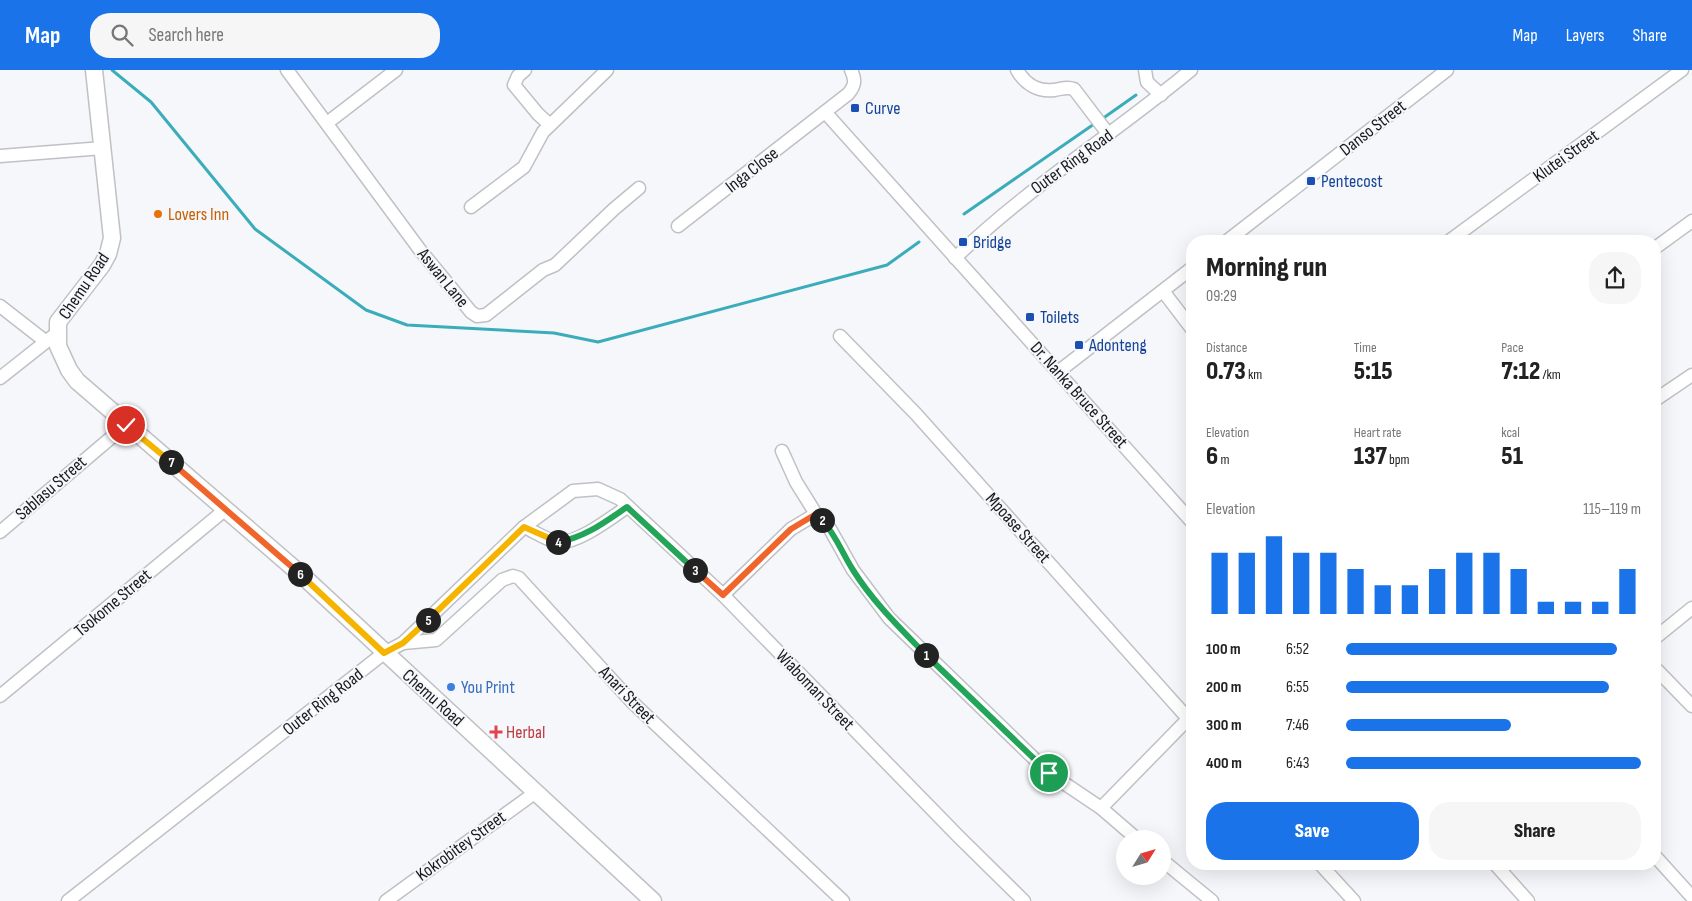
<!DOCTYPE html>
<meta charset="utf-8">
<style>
body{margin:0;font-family:"Sofia Sans Condensed",sans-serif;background:#f6f6f6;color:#222;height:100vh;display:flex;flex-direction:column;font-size:19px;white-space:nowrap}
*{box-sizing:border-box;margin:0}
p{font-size:16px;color:#767676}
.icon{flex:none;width:28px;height:28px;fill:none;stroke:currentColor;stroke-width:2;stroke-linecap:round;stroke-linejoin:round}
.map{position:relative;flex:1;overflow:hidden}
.details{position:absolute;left:1186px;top:165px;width:475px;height:635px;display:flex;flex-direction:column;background:#fff;border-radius:20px;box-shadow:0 5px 20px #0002}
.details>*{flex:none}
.needle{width:32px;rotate:53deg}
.fabs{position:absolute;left:1116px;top:760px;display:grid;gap:10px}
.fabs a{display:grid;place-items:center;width:55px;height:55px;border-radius:50%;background:#fff;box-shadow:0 5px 20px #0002;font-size:25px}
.pin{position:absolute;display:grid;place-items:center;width:42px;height:42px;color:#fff;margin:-21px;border:2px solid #fff;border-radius:50%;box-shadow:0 1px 5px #0007}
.km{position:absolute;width:25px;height:25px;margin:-12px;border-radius:50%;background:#222;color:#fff;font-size:14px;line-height:25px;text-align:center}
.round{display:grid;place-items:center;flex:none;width:52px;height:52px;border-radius:20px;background:#f6f6f6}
.headline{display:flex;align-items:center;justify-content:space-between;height:85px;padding:0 20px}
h1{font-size:28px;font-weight:800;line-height:38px}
.metrics{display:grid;grid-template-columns:repeat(3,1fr);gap:8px;height:85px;padding:5px 20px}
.metrics div{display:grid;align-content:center}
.metrics b{font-size:25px;font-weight:800}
.metrics small{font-size:14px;font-weight:400}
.metrics p{font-size:14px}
.chart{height:140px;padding:10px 20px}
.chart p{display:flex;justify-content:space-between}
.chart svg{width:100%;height:90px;margin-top:5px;stroke:#1a73e8;stroke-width:6}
.button{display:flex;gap:10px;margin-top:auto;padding:10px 20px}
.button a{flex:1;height:58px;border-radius:20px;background:#1a73e8;color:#fff;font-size:20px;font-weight:800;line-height:58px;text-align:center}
.button a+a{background:#f6f6f6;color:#222}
ul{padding:0 20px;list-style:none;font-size:16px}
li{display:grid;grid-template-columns:80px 60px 1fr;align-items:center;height:38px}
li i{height:12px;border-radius:6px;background:#1a73e8}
header{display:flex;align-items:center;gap:30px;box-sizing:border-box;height:70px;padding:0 25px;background:#1a73e8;color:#fff}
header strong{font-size:24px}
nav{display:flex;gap:28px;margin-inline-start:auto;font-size:18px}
.search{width:350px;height:45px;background:#f6f6f6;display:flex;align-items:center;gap:12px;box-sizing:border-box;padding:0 18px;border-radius:20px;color:#767676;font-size:19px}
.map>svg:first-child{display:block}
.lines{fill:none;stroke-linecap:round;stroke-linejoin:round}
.stream{stroke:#3bacba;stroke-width:3}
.minor-casing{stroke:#bfc1c4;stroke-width:15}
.tertiary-casing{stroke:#bfc1c4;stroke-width:19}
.minor{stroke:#fff;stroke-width:12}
.tertiary{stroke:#fff;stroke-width:16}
.split-1-casing{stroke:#fff;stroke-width:10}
.split-2-casing{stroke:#fff;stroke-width:10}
.split-3-casing{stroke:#fff;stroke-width:10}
.split-4-casing{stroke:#fff;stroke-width:10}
.split-5-casing{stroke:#fff;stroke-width:10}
.split-6-casing{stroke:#fff;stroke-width:10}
.split-7-casing{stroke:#fff;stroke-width:10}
.split-8-casing{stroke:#fff;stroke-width:10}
.split-1{stroke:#22a559;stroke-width:6}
.split-2{stroke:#22a559;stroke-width:6}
.split-3{stroke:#f0652b;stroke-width:6}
.split-4{stroke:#22a559;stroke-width:6}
.split-5{stroke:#f5b400;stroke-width:6}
.split-6{stroke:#f5b400;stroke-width:6}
.split-7{stroke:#f0652b;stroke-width:6}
.split-8{stroke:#f5b400;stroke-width:6}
.transit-dot{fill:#1a4fb4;stroke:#f5f7fa;stroke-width:2}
.food-dot{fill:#e8710a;stroke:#f5f7fa;stroke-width:2}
.shop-dot{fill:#3f7fe0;stroke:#f5f7fa;stroke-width:2}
.health-dot{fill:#e0444e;stroke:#f5f7fa;stroke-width:2}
.labels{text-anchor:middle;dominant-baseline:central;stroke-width:4;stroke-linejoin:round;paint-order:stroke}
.transit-label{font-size:18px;fill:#164399;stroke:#f5f7fa;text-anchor:start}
.street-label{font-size:18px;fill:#18191a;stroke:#f5f7fa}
.food-label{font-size:18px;fill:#c56008;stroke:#f5f7fa;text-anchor:start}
.shop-label{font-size:18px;fill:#366cbe;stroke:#f5f7fa;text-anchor:start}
.health-label{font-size:18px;fill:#be3a42;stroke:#f5f7fa;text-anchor:start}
</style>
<header>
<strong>Map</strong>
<div class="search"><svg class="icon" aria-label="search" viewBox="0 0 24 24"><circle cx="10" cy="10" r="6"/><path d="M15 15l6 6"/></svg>Search here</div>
<nav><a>Map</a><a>Layers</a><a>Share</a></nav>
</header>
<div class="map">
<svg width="1692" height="831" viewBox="0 0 1692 831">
<rect width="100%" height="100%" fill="#f5f7fa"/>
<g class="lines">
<g class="stream">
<path d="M112,0L151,32L255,159L366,240L407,255L554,263L598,272L887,195L919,172"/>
<path d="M1102,49L1136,25"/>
<path d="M964,144L1097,52"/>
</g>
<defs>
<g id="minor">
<path d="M287,0L420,180L471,242L477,246L486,245L543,200L555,195L614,139L639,118"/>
<path d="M525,0L518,6L514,15L538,44L550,55"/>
<path d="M1017,0C1025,14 1038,22 1054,20C1062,19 1066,16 1074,19L1109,65"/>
<path d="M1145,0L1147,12L1161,25"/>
<path d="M825,42L1192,452"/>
<path d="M327,53L396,0"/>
<path d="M0,86L103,78"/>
<path d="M471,137L524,97L543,62L607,0"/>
<path d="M678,156L848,24C855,16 856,10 851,0"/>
<path d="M1227,171L1447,0"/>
<path d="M1449,171L1682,0"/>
<path d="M1655,178L1692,151"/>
<path d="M955,188C1027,118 1114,64 1191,0"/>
<path d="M1163,221L1192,259"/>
<path d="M0,236L45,271"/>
<path d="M840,266L916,344L1192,653"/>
<path d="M1058,302L1192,198"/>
<path d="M0,308L57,263"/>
<path d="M1655,330L1692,305"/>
<path d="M782,381L796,412L816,444L830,459L853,500L889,548L1049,703L1101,738L1137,769"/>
<path d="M524,457C534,461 546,470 557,472C576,475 611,448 627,437"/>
<path d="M0,462L126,355"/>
<path d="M723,525L791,459L816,444"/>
<path d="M1655,568L1692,538"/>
<path d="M403,573L436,570L502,510L513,506L519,508L632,632L843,831"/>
<path d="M1655,598L1692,636"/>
<path d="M0,626L226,439"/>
<path d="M1101,738L1192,645"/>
<path d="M1655,786L1692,827"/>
<path d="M1162,790L1212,831"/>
<path d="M1320,794L1354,831"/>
<path d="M1495,794L1528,831"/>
<path d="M68,831L384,583L403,573L524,457L573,421L598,419L620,429L723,525L958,766L1024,831"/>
<path d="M386,831L536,722"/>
</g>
<path id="tertiary" d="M94,0L112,168L108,184L102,195L58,252V276L69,300L77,311L305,508L653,831"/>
</defs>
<use href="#minor" class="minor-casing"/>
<use href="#tertiary" class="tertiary-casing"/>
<use href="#minor" class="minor"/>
<use href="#tertiary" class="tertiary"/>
</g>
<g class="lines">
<defs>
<path id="split-1" d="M926,585L1049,703"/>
<path id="split-2" d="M822,450C836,465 842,483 853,500C873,532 900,558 926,585"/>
<path id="split-3" d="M695,500L723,525L791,459L816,444L822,450"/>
<path id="split-4" d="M558,472C584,468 605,452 627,437L695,500"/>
<path id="split-5" d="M428,550L524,457L558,472"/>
<path id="split-6" d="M300,504L384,583L403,573L428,550"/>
<path id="split-7" d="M171,392L300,504"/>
<path id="split-8" d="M126,355L171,392"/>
</defs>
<use href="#split-1" class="split-1-casing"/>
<use href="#split-2" class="split-2-casing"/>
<use href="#split-3" class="split-3-casing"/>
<use href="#split-4" class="split-4-casing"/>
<use href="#split-5" class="split-5-casing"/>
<use href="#split-6" class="split-6-casing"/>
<use href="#split-7" class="split-7-casing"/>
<use href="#split-8" class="split-8-casing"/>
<use href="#split-1" class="split-1"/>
<use href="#split-2" class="split-2"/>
<use href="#split-3" class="split-3"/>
<use href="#split-4" class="split-4"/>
<use href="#split-5" class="split-5"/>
<use href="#split-6" class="split-6"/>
<use href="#split-7" class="split-7"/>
<use href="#split-8" class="split-8"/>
</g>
<g class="transit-dot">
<rect x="850" y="33" width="10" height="10" rx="2.5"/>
<rect x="1306" y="106" width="10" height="10" rx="2.5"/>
<rect x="958" y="167" width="10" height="10" rx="2.5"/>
<rect x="1025" y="242" width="10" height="10" rx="2.5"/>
<rect x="1074" y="270" width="10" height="10" rx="2.5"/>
</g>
<circle class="food-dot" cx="158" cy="144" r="5"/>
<circle class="shop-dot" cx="451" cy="617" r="5"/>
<path class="health-dot" d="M493.5 654.5h5v5h5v5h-5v5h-5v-5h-5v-5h5z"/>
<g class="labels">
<g class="transit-label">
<text x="865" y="38">Curve</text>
<text x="1321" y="111">Pentecost</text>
<text x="973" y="172">Bridge</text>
<text x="1040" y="247">Toilets</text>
<text x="1089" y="275">Adonteng</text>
</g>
<g class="street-label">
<text transform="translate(1373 58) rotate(-38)">Danso Street</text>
<text transform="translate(1566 86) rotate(-36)">Klutei Street</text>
<text transform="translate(1072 92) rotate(-36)">Outer Ring Road</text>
<text transform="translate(752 100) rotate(-38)">Inga Close</text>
<text transform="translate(443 208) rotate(51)">Aswan Lane</text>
<text transform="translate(84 216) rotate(-56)">Chemu Road</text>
<text transform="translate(1079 325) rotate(48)">Dr. Nanka Bruce Street</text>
<text transform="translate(51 418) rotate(-41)">Sablasu Street</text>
<text transform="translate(1018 458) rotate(48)">Mpoase Street</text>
<text transform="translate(113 533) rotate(-40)">Tsokome Street</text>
<text transform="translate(815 620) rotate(46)">Wiaboman Street</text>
<text transform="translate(627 625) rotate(46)">Anari Street</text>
<text transform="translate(433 628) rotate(42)">Chemu Road</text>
<text transform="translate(323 632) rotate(-38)">Outer Ring Road</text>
<text transform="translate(461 776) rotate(-36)">Kokrobitey Street</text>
</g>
<g class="food-label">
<text x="168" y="144">Lovers Inn</text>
</g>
<g class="shop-label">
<text x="461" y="617">You Print</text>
</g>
<g class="health-label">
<text x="506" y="662">Herbal</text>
</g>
</g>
</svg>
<div class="fabs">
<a><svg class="needle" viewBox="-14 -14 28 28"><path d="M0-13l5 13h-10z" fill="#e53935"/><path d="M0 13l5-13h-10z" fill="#767676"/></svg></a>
</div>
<div class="pin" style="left:1049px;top:703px;background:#1e9e55"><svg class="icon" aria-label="arrive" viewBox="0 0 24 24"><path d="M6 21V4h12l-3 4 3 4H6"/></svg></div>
<div class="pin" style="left:126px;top:355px;background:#d93025"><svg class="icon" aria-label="check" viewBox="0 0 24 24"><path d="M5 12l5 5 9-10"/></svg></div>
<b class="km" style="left:926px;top:585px">1</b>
<b class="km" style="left:822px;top:450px">2</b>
<b class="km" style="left:695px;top:500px">3</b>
<b class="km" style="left:558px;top:472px">4</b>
<b class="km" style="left:428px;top:550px">5</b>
<b class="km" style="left:300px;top:504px">6</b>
<b class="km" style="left:171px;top:392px">7</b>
<section class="details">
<div class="headline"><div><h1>Morning run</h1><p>09:29</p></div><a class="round"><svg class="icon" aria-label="share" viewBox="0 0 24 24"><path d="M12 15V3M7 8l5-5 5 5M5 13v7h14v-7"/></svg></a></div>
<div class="metrics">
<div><p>Distance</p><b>0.73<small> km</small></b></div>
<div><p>Time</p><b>5:15</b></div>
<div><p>Pace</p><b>7:12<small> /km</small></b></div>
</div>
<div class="metrics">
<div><p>Elevation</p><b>6<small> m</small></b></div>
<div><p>Heart rate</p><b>137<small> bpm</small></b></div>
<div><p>kcal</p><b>51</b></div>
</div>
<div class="chart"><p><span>Elevation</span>115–119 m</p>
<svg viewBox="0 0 160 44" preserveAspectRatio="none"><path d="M5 44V14M15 44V14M25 44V6M35 44V14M45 44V14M55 44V22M65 44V30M75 44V30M85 44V22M95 44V14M105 44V14M115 44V22M125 44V38M135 44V38M145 44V38M155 44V22"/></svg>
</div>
<ul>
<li><b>100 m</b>6:52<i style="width:92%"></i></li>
<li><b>200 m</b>6:55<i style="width:89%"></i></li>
<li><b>300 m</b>7:46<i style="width:56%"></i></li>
<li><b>400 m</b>6:43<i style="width:100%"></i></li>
</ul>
<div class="button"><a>Save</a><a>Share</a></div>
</section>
</div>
